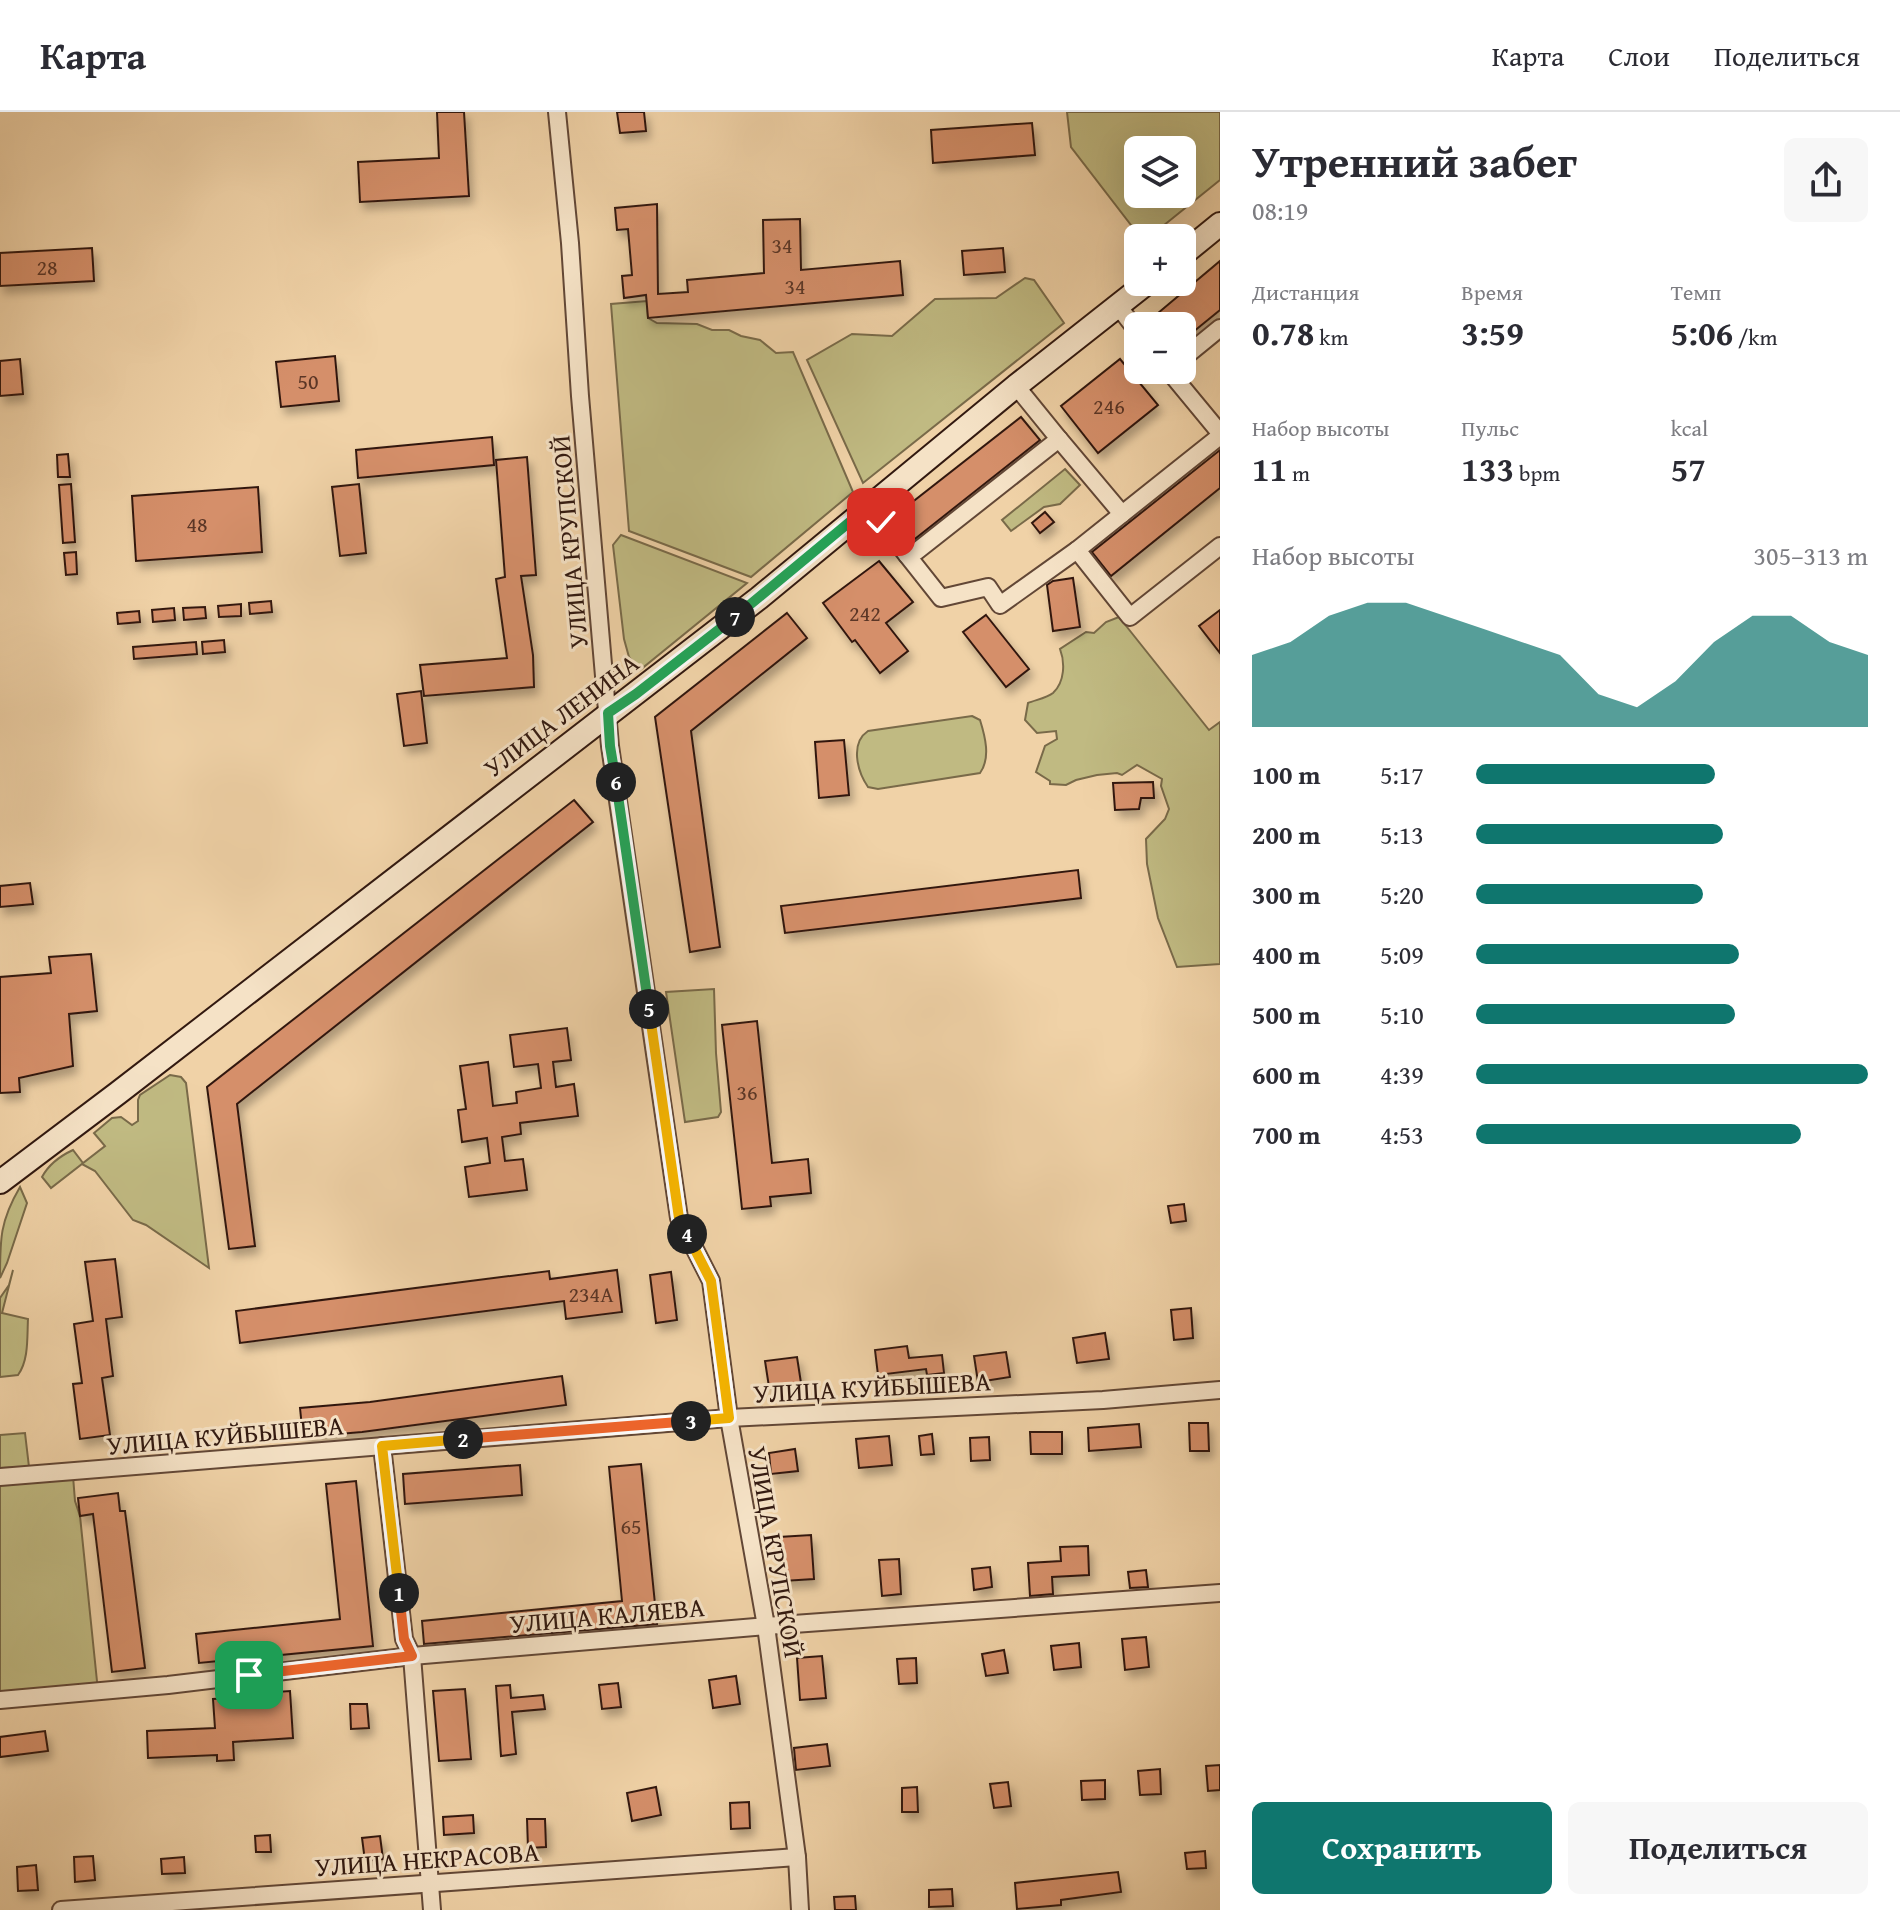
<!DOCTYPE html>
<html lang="ru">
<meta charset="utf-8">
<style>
body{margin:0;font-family:"Gentium Book Plus",serif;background:#f7f7f7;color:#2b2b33;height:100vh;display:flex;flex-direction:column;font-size:30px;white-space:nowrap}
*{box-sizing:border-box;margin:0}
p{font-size:26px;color:#7c7c81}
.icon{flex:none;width:44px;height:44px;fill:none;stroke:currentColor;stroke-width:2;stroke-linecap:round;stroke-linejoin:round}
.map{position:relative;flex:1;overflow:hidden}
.side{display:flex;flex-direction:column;background:#fff;width:680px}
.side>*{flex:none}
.controls{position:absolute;left:1124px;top:24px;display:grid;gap:16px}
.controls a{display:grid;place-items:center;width:72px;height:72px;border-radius:12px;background:#fff;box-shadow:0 8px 32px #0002;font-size:40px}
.pin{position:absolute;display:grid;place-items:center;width:68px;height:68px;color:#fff;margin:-34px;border-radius:16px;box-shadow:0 4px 12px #0006}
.km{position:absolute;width:40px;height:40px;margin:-20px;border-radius:50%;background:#222;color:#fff;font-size:22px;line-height:40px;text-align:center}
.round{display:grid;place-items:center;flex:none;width:84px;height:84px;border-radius:12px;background:#f7f7f7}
.headline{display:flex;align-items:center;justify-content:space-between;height:136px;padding:0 32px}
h1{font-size:44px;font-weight:600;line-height:60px}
.figures{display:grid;grid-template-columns:repeat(3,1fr);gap:12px;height:136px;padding:8px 32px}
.figures div{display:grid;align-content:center}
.figures b{font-size:34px;font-weight:600}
.figures small{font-size:22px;font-weight:400}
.figures p{font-size:22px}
.chart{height:224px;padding:16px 32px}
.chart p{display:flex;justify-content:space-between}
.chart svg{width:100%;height:144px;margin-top:8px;fill:#0f766e;opacity:.7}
.action{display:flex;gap:16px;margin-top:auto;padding:16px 32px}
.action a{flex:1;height:92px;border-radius:12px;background:#0f766e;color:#fff;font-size:32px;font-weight:600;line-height:92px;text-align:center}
.action a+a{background:#f7f7f7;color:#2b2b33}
ul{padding:0 32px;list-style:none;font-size:26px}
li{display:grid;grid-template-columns:128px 96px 1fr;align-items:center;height:60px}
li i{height:20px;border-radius:10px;background:#0f766e}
header{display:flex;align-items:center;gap:48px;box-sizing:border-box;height:112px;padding:0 40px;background:#fff;border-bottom:2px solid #e1e1e2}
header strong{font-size:38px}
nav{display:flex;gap:44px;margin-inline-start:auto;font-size:28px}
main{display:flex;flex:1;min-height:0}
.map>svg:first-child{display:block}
.green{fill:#c0ba82;stroke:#796a49;stroke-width:2;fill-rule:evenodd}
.building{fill:#d58f6a;stroke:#321910;stroke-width:2;filter:url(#shadow)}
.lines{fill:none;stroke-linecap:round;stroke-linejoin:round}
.street-casing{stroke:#624736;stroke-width:20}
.secondary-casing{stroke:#321910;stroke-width:26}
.street{stroke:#f5e2c6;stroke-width:16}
.secondary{stroke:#f5e2c6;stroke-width:22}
.split-1-casing{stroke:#fff;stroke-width:16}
.split-2-casing{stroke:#fff;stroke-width:16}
.split-3-casing{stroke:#fff;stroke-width:16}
.split-4-casing{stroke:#fff;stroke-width:16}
.split-5-casing{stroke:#fff;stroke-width:16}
.split-6-casing{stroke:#fff;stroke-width:16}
.split-7-casing{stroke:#fff;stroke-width:16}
.split-8-casing{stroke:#fff;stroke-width:16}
.split-1{stroke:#f0652b;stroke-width:10}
.split-2{stroke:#f5b400;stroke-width:10}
.split-3{stroke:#f0652b;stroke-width:10}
.split-4{stroke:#f5b400;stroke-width:10}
.split-5{stroke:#f5b400;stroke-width:10}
.split-6{stroke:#22a559;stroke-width:10}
.split-7{stroke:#22a559;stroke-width:10}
.split-8{stroke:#22a559;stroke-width:10}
.labels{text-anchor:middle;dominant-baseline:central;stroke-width:6;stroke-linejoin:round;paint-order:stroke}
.number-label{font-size:22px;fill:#5b3626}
.street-label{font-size:26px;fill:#321910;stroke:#f5e2c6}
</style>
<header>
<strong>Карта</strong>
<nav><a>Карта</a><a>Слои</a><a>Поделиться</a></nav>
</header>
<main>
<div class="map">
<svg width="1220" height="1798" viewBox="0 0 1220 1798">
<defs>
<filter id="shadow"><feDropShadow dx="4" dy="7" stdDeviation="4" flood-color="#0004"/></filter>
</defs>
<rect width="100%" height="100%" fill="#f0d2a7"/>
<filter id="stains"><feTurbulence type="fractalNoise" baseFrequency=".0025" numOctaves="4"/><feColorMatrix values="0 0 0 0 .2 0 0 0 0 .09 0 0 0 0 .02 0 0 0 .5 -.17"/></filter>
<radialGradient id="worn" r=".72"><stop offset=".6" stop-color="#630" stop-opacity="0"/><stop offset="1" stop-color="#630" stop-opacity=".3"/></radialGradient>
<g class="green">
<path d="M1067,0H1220V68L1148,126H1141L1071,35ZM1138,38H1182V82H1138Z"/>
<path d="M1025,166L1034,168L1064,211L863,371L807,248L852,222L892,224L935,187L996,186Z"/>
<path d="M647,189L648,206L657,211L697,212L712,218H729L741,224L760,228L776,241L793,240L853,380L751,465L629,419L611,192Z"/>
<path d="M1065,357L1080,373L1060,392L1044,395L1011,419L1002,408Z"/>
<path d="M621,423L747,471L640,558L629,545L624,527L613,433Z"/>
<path d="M1119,505L1209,618L1220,610V852L1177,855L1158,806L1147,752L1146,727L1165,707L1169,697L1161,674L1162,667L1137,653L1122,663L1117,661L1097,663L1076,668L1066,673L1050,672V669L1036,660L1045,634L1057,627L1056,619L1037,621L1025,608L1028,591C1035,588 1047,586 1053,581C1065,570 1065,550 1060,537L1086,520L1094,521L1106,510Z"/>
<path d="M972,604L980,608C985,624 991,646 980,661L878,677L868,675C857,659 850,631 868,619Z"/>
<path d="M714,877L716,941L721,1000L718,1005L685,1010L666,880Z"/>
<path d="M170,963L181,965L186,971L209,1156L146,1113L133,1108L95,1059L82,1052L51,1076L42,1065C49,1052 60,1044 73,1038L83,1051L105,1034L94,1021L112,1006L121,1005L132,1013L138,1009V988L140,983Z"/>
<path d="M20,1075L27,1091L7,1151L0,1166C0,1127 0,1109 20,1075Z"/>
<path d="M13,1158L2,1201L28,1207C27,1225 29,1248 18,1263L0,1265V1186L9,1173Z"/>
<path d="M25,1321L29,1355L0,1356V1323Z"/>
<path d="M73,1364L75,1389L80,1404L98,1579L0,1580V1370Z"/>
</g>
<g class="building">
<path d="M437,0H464L469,84L360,90L358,50L439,46Z"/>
<path d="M617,0H644L646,19L620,21Z"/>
<path d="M1032,11L1035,43L933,51L931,18Z"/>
<path d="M657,92L658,182L688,180L687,168L764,161L763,108L800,107L801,158L900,149L903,183L648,206L646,183L624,186L622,164L632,163L628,117L617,118L615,96Z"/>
<path d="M92,136L94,169L0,174V141Z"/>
<path d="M1003,136L1005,160L964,163L962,139Z"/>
<path d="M1220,149V198L1182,229V214H1147L1145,212Z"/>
<path d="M335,244L339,289L281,295L276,250Z"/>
<path d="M20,247L23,282L0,284V249Z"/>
<path d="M1120,247L1158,293L1098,341L1061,294Z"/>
<path d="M1021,305L1040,328L911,430L892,406Z"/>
<path d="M492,325L494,353L358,366L356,338Z"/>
<path d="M1220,338V376L1111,464L1092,440Z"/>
<path d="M68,342L70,365H58L57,343Z"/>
<path d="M527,345L536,463L521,464L533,543L534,575L424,584L420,553L507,546L496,467L505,465L496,348Z"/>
<path d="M71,372L75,430L63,431L59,373Z"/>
<path d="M359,372L366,441L340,444L332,375Z"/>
<path d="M258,375L262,440L136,449L132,384Z"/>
<path d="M1045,400L1054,410L1040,421L1032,411Z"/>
<path d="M76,440L77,462L66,463L64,441Z"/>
<path d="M879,449L913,490L886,511L908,539L880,561L855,528L852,530L823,491Z"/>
<path d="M1073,466L1080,515L1053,519L1047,473L1053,469Z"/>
<path d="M271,489L272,500L250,502L249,491Z"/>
<path d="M241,492V504L219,505L218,494Z"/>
<path d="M205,495L206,506L184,508L183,496Z"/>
<path d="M174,496L175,508L153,510L152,498Z"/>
<path d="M1220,498V541L1199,514Z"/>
<path d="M139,499L140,510L118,512L117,501Z"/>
<path d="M787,501L807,526L691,619L720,835L690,840L655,605Z"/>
<path d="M986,503L1029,557L1006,575L963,520Z"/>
<path d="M224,528L225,540L203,542L202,530Z"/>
<path d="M196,530L197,542L134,547L133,535Z"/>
<path d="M421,579L427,631L404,634L397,582Z"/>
<path d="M844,628L849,683L819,686L815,630Z"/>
<path d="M1153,670L1154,686H1141L1139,697L1115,698L1113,671Z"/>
<path d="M574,688L593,710L237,992L255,1134L229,1137L207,975Z"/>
<path d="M1078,758L1081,786L785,821L781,794Z"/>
<path d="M30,771L33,792L0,795V774Z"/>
<path d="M91,842L97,899L69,902L73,954L19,966L20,980L0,981V865L51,861L49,845Z"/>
<path d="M757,909L772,1051L808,1047L811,1081L770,1085L771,1094L742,1097L722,913Z"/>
<path d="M567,916L571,948L553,950L556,975L574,972L578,1004L520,1011L521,1022L502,1025L505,1049L523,1047L527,1078L469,1085L465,1055L490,1051L487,1026L462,1030L458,998L466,997L460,954L488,950L493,994L517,991L516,980L541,976L538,952L514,955L510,923Z"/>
<path d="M1184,1092L1186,1109L1171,1111L1168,1094Z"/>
<path d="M115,1147L122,1205L106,1207L113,1264L102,1266L110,1323L80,1327L73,1272L82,1271L74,1212L93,1209L85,1150Z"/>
<path d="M617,1158L622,1200L566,1207L564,1189L240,1231L236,1199L549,1159L550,1167Z"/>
<path d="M671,1160L677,1208L656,1211L650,1163Z"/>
<path d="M1191,1196L1193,1226L1174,1228L1171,1198Z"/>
<path d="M1105,1221L1109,1247L1077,1251L1073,1226Z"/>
<path d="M907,1234L909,1246L942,1243L944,1261L927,1263L926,1257L878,1263L875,1238Z"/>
<path d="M1006,1240L1010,1265L978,1270L974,1244Z"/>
<path d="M797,1245L801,1271L769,1275L765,1249Z"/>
<path d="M562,1264L566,1293L362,1320L303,1325L300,1296L370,1290Z"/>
<path d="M1189,1311H1208L1209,1339H1190Z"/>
<path d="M1139,1312L1141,1335L1089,1339L1088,1316Z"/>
<path d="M1030,1320H1062V1342H1031Z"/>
<path d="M932,1322L934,1342L921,1343L919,1324Z"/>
<path d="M889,1324L892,1353L859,1356L856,1327Z"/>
<path d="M989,1325L990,1348L971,1349L970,1326Z"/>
<path d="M795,1337L798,1359L771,1362L769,1341Z"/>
<path d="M641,1352L657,1512L424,1532L422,1509L622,1489L609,1355Z"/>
<path d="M520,1353L522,1383L405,1392L403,1362Z"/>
<path d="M356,1369L373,1534L199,1551L196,1522L340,1507L326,1372Z"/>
<path d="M118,1381L120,1399H125L145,1556L112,1560L93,1402L80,1404L78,1386Z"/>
<path d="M811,1423L814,1467L783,1469L779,1425Z"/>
<path d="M1088,1434L1089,1463L1052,1465L1053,1482L1030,1484L1028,1451L1061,1449L1060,1435Z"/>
<path d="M899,1447L901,1482L882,1484L879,1448Z"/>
<path d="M990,1455L992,1475L974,1478L972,1457Z"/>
<path d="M1146,1458L1148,1475L1130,1476L1128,1460Z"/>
<path d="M1146,1525L1149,1555L1125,1558L1122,1527Z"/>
<path d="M1079,1531L1081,1555L1054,1558L1051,1534Z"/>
<path d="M1004,1538L1008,1561L986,1564L982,1542Z"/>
<path d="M822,1544L826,1586L800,1588L797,1546Z"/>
<path d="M916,1546L917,1571L899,1572L897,1547Z"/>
<path d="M736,1564L740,1592L713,1596L709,1568Z"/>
<path d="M618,1571L621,1595L602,1597L599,1573Z"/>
<path d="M510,1573L511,1586L543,1583L545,1597L512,1600L516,1642L501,1644L496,1574Z"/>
<path d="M465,1577L471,1647L439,1649L433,1579Z"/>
<path d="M290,1579L293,1626L233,1630L234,1648L217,1649V1643L148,1646L147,1619L215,1616L213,1587L262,1584V1581Z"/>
<path d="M350,1592H367L369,1616L351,1617Z"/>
<path d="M45,1619L48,1639L0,1645V1625Z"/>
<path d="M827,1632L830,1654L796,1658L794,1636Z"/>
<path d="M1220,1653V1678L1208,1679L1206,1654Z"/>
<path d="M1160,1657L1161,1682L1140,1683L1138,1659Z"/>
<path d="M1105,1668V1687L1082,1688L1081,1669Z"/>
<path d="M1008,1670L1011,1694L994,1696L990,1672Z"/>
<path d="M656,1675L661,1703L632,1709L627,1681Z"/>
<path d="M917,1675L918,1700H902V1676Z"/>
<path d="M749,1690L750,1716L731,1717L730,1691Z"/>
<path d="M473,1703L474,1721L444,1723L443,1705Z"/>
<path d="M527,1707H545L546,1735L528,1736Z"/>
<path d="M270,1723L271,1740H256L255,1724Z"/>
<path d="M380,1724L383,1747L365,1749L362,1726Z"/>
<path d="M1205,1739L1206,1756L1187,1757L1185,1741Z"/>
<path d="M93,1744L95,1768L75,1770L74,1745Z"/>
<path d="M184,1745L185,1761L162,1762L161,1747Z"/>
<path d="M36,1753L38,1778L18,1779L17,1755Z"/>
<path d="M1118,1760L1121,1780L1061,1788V1793L1017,1797L1015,1771Z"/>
<path d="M952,1777L953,1794L929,1795V1778Z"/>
<path d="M855,1784L856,1798H835L834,1785Z"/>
</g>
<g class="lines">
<defs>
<g id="street">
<path d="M557,0L570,131L580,284L610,634L679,1106L711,1169L729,1306L766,1514L797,1745L800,1798"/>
<path d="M1118,194L1138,220"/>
<path d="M1182,247L1220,216"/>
<path d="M1168,258L1220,321"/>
<path d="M1220,324L1077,438L1130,505L1220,434"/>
<path d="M1059,327L1122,402"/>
<path d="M869,394L907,443L917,439L1059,327L1016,274"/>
<path d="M907,443L941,486L988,475L1000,493L1077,438"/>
<path d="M382,1334L404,1527L412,1544L432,1798"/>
<path d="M0,1365L729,1306L1103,1288L1220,1278"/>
<path d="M0,1588L168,1573L412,1544L766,1514L1220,1481"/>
<path d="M61,1798L797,1745"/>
</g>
<g id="secondary">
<path d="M1182,143L1220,112"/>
<path d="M0,1070L118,981L759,486L1016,274L1148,170"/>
</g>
</defs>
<use href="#street" class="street-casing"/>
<use href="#secondary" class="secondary-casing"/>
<use href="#street" class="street"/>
<use href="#secondary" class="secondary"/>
</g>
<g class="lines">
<defs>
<path id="split-1" d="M249,1563L412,1544L404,1527L399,1481"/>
<path id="split-2" d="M399,1481L382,1334L463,1327"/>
<path id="split-3" d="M463,1327L691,1309"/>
<path id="split-4" d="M687,1122L711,1169L729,1306L691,1309"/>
<path id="split-5" d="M649,897L679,1106L687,1122"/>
<path id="split-6" d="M616,670L649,897"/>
<path id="split-7" d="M616,670L610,634L608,601L636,582L735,505"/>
<path id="split-8" d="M735,505L869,394L881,410"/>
</defs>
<use href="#split-1" class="split-1-casing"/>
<use href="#split-2" class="split-2-casing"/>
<use href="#split-3" class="split-3-casing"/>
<use href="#split-4" class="split-4-casing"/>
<use href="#split-5" class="split-5-casing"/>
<use href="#split-6" class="split-6-casing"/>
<use href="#split-7" class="split-7-casing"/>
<use href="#split-8" class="split-8-casing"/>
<use href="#split-1" class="split-1"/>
<use href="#split-2" class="split-2"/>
<use href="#split-3" class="split-3"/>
<use href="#split-4" class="split-4"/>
<use href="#split-5" class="split-5"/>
<use href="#split-6" class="split-6"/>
<use href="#split-7" class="split-7"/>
<use href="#split-8" class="split-8"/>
</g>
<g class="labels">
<g class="number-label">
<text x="782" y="133">34</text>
<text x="47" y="155">28</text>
<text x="795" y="174">34</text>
<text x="308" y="269">50</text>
<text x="1109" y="294">246</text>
<text x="197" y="412">48</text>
<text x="865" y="501">242</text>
<text x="747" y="980">36</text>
<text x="591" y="1182">234А</text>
<text x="631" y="1414">65</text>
</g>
<g class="street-label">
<text transform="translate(569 430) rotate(-95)">УЛИЦА КРУПСКОЙ</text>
<text transform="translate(561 603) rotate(-37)">УЛИЦА ЛЕНИНА</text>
<text transform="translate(872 1275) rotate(-3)">УЛИЦА КУЙБЫШЕВА</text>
<text transform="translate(225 1323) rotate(-5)">УЛИЦА КУЙБЫШЕВА</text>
<text transform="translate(776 1440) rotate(80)">УЛИЦА КРУПСКОЙ</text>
<text transform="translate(607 1503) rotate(-5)">УЛИЦА КАЛЯЕВА</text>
<text transform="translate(427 1747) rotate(-4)">УЛИЦА НЕКРАСОВА</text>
</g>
</g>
<rect width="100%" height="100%" filter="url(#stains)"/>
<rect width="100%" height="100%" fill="url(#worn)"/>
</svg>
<div class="controls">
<a><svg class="icon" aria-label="layers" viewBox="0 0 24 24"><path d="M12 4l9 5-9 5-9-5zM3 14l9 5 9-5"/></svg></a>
<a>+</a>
<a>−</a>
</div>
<div class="pin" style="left:249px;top:1563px;background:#1e9e55"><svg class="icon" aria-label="arrive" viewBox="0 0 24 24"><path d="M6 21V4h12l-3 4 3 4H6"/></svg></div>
<div class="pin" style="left:881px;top:410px;background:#d93025"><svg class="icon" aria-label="check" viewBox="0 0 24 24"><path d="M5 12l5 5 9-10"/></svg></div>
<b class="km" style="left:399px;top:1481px">1</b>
<b class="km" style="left:463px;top:1327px">2</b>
<b class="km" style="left:691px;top:1309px">3</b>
<b class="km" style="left:687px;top:1122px">4</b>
<b class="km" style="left:649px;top:897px">5</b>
<b class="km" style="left:616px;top:670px">6</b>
<b class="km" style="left:735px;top:505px">7</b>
</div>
<section class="side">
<div class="headline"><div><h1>Утренний забег</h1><p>08:19</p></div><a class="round"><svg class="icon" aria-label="share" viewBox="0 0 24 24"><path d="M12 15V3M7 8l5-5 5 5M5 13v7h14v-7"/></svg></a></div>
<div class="figures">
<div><p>Дистанция</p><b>0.78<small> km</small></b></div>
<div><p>Время</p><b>3:59</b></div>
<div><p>Темп</p><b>5:06<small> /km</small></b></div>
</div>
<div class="figures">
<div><p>Набор высоты</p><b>11<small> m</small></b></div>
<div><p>Пульс</p><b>133<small> bpm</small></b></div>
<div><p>kcal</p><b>57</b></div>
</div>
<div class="chart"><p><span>Набор высоты</span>305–313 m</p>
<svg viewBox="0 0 160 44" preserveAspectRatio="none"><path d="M0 44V22L10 18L20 10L30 6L40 6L50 10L60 14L70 18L80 22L90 34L100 38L110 30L120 18L130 10L140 10L150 18L160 22V44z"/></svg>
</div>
<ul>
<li><b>100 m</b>5:17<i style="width:61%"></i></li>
<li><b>200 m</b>5:13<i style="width:63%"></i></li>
<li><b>300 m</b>5:20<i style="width:58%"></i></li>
<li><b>400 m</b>5:09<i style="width:67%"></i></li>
<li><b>500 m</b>5:10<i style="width:66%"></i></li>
<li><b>600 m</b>4:39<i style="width:100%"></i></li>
<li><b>700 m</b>4:53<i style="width:83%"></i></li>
</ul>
<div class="action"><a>Сохранить</a><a>Поделиться</a></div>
</section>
</main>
